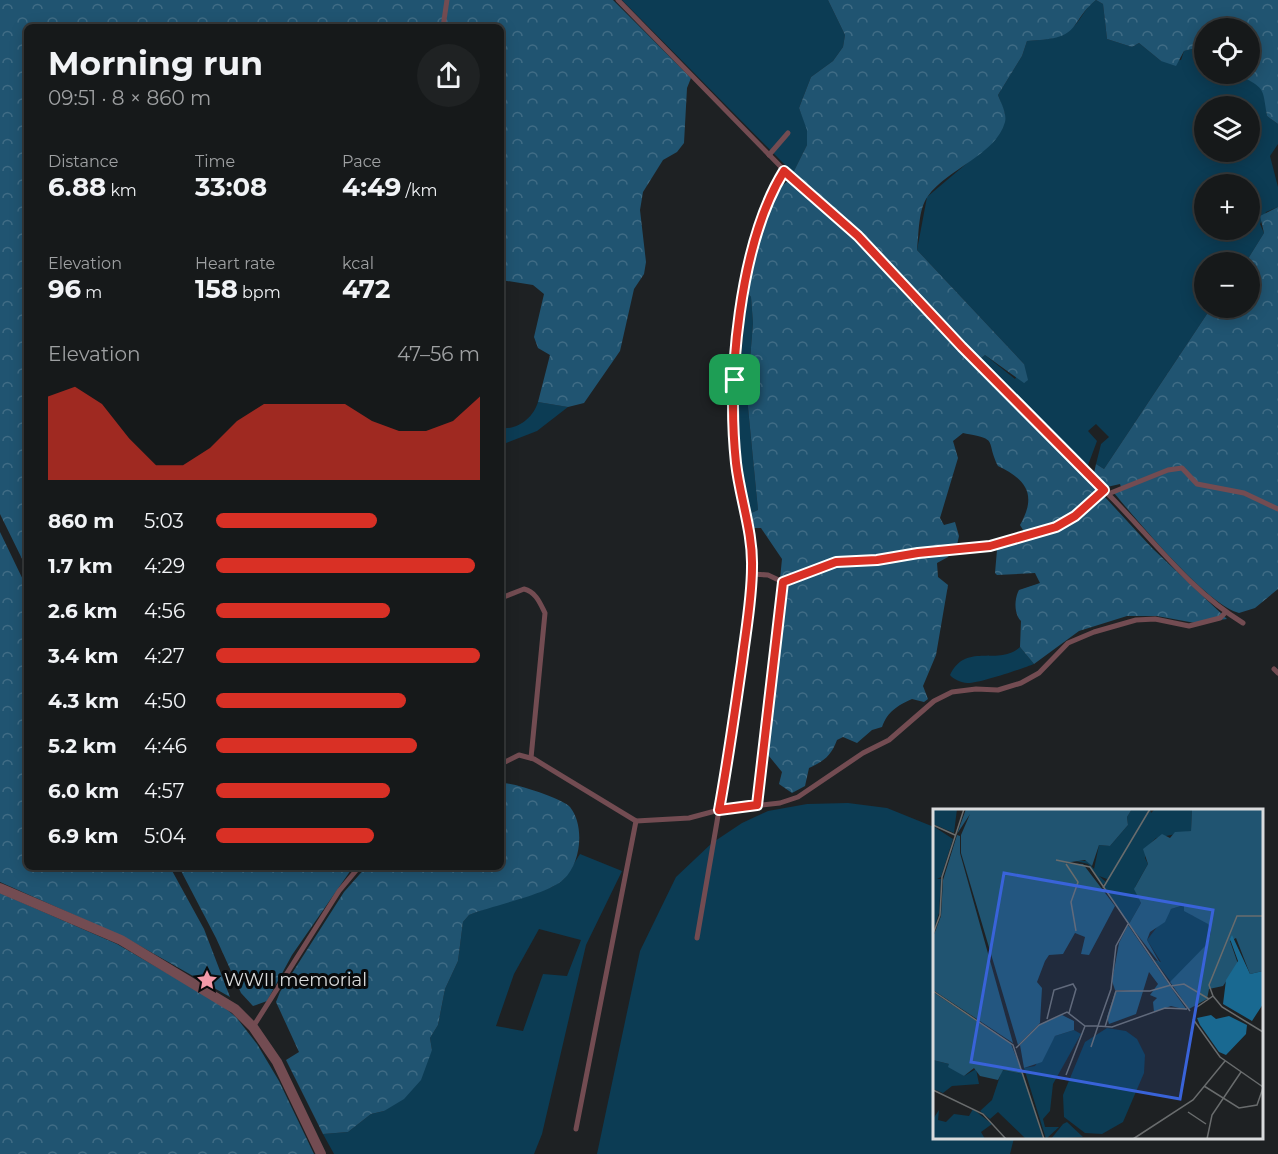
<!DOCTYPE html>
<meta charset="utf-8">
<style>
body{margin:0;font-family:Montserrat,sans-serif;background:#1f2223;color:#f1f3f6;height:100vh;display:flex;flex-direction:column;font-size:22px;white-space:nowrap}
*{box-sizing:border-box;margin:0}
p{font-size:20px;color:#9ea0a2}
.icon{flex:none;width:33px;height:33px;fill:none;stroke:currentColor;stroke-width:2;stroke-linecap:round;stroke-linejoin:round}
.map{position:relative;flex:1;overflow:hidden}
.drawer{position:absolute;left:24px;top:24px;width:480px;height:846px;display:flex;flex-direction:column;background:#16191a;border-radius:9px;box-shadow:0 3px 15px #0003,0 0 0 2px #353839}
.drawer>*{flex:none}
.fabs{position:absolute;left:1194px;top:18px;display:grid;gap:12px}
.fabs a{display:grid;place-items:center;width:66px;height:66px;border-radius:50%;background:#16191a;box-shadow:0 3px 15px #0003,0 0 0 2px #353839;font-size:30px}
.pin{position:absolute;display:grid;place-items:center;width:51px;height:51px;color:#fff;margin:-26px;border-radius:12px;box-shadow:0 3px 9px #0006}
.round{display:grid;place-items:center;flex:none;width:63px;height:63px;border-radius:32px;background:#1f2223}
.overview{display:flex;align-items:center;justify-content:space-between;height:102px;padding:0 24px}
h1{font-size:33px;font-weight:700;line-height:45px}
.metrics{display:grid;grid-template-columns:repeat(3,1fr);gap:9px;height:102px;padding:6px 24px}
.metrics div{display:grid;align-content:center}
.metrics b{font-size:26px;font-weight:700}
.metrics small{font-size:16px;font-weight:400}
.metrics p{font-size:16px}
.chart{height:168px;padding:12px 24px}
.chart p{display:flex;justify-content:space-between}
.chart svg{width:100%;height:108px;margin-top:6px;fill:#d93025;opacity:.7}
ul{padding:0 24px;list-style:none;font-size:20px}
li{display:grid;grid-template-columns:96px 72px 1fr;align-items:center;height:45px}
li i{height:15px;border-radius:8px;background:#d93025}
.map>svg:first-child{display:block}
.grass{fill:#0c3c54;fill-rule:evenodd}
.forest{fill:url(#forest-crowns)}
.lines{fill:none;stroke-linecap:round;stroke-linejoin:round}
.service{stroke:#734c52;stroke-width:5}
.minor{stroke:#734c52;stroke-width:10}
.route-casing{stroke:#fff;stroke-width:12}
.route{stroke:#d93025;stroke-width:8}
.labels{text-anchor:middle;dominant-baseline:central;stroke-width:6;stroke-linejoin:round;paint-order:stroke}
.poi-label{font-size:18px;fill:#dadcdd;stroke:#090a0b;text-anchor:start}
.inset-road{fill:none;stroke:#696c6d;stroke-width:1.5}
.view{fill:#3963d9;fill-opacity:0.15;stroke:#3963d9;stroke-width:3}
.inset-edge{fill:none;stroke:#dadcdd;stroke-width:3}
</style>
<div class="map">
<svg width="1278" height="1154" viewBox="0 0 1278 1154">
<defs>
<pattern id="forest-crowns" width="20" height="18" patternUnits="userSpaceOnUse" patternTransform="scale(1.5)"><rect width="20" height="18" fill="#205471"/><path d="M2 6a3 3 0 1 1 6 0M12 15a3 3 0 1 1 6 0" fill="none" stroke="#406c85"/></pattern>
</defs>
<rect width="100%" height="100%" fill="#1e2123"/>
<g class="grass">
<path d="M622,0H828L845,35L843,47L833,61L811,77L799,108L808,130L807,145L793,173Z"/>
<path d="M1096,0L1103,4L1107,39L1132,47L1139,43L1161,61L1181,60L1184,51L1192,49L1204,54V74C1223,74 1255,71 1264,93C1267,99 1266,109 1267,116L1278,124V144L1270,156L1278,187V207L1266,212L1260,224L1264,233L1246,262H1204V308H1211L1104,469L1096,464L1101,444L1109,437L1096,424L1088,431L1097,441L1087,468L980,359L985,355L1015,379L1024,364L917,250L927,197L992,142L1005,114L998,95L1022,56L1027,41C1044,40 1060,39 1073,27C1082,19 1083,10 1096,0ZM1204,106H1250V152H1204ZM1204,184H1250V230H1204Z"/>
<path d="M747,292L751,297L753,323L747,397L758,510L749,514L741,473L736,413Z"/>
<path d="M538,402L568,407L537,431L501,445V428C518,430 533,418 538,402Z"/>
<path d="M1020,647L1034,664C1024,668 977,684 967,683C962,683 953,679 950,675C966,641 998,667 1020,647Z"/>
<path d="M848,803L887,808L934,827V1138H1014L1010,1154H597L640,951L676,877L712,843L742,823L768,811L807,804Z"/>
<path d="M580,854L622,871L586,945L542,1134L534,1154H334L323,1134L348,1132L371,1114L384,1111L432,1050L430,1038L438,1025L445,989L458,961L463,922L469,915L492,906L552,887L564,879ZM539,929L581,940L567,976L543,974L523,1031L496,1026L514,974Z"/>
</g>
<g class="forest">
<path d="M0,0H613L691,78L687,88L684,143L677,152L663,160L643,192L640,210L646,262L644,274L634,289L620,351L584,403L568,407L538,402L550,355L538,348L534,337L544,294L533,285L501,280V27H27V569L0,514Z"/>
<path d="M828,0H1278V124L1267,116C1262,86 1266,90 1238,74H1250V28H1204V54L1192,49L1184,51L1176,66L1161,61L1139,43L1132,47L1107,39L1103,4L1096,0C1086,8 1082,15 1075,25C1064,41 1044,39 1027,41L1022,56L998,95C1001,103 1007,113 1005,122C996,155 947,169 928,196C918,209 919,234 917,250L1024,364L1028,380L1024,383L985,355L980,359L869,241L793,173L807,145V130L799,108L811,77L833,61L843,47L845,35Z"/>
<path d="M789,181L852,236L906,296L1098,490V494C1073,516 1057,525 1025,533L1020,525C1037,495 1027,480 998,466C985,439 1000,440 963,433L953,441L958,458L940,518L944,525L955,522L959,536L957,545L877,558L836,559L780,579L782,559L761,528H753L749,514L758,510L747,397L753,323L751,297L747,292C753,267 764,191 789,181Z"/>
<path d="M1278,207V589L1255,608L1239,613C1206,604 1138,521 1114,493L1121,487L1120,484L1107,487L1094,473L1096,464L1104,469L1211,308H1250V262H1246L1264,233L1260,216Z"/>
<path d="M1104,496L1152,548L1227,619L1195,623L1157,616H1127L1079,631L1034,664L1020,647L1021,621C1014,614 1014,599 1019,590L1040,583L1035,573L997,575L995,573L997,550C1016,539 1036,537 1056,529C1075,521 1088,508 1104,496Z"/>
<path d="M0,532L27,588V867H170L204,929L230,997L126,938L0,882Z"/>
<path d="M951,551L948,557L937,563L938,577L948,585L936,655L923,686L928,699L924,702L912,699C897,706 888,711 882,727L872,730L857,743L843,737L837,740C831,756 824,761 809,768L805,786L792,793L779,784L782,772L760,745L779,591L827,567L880,562Z"/>
<path d="M501,783C512,782 563,799 570,807C585,826 581,863 564,879C547,895 493,905 469,915L463,922L458,961L445,989L438,1025L430,1038L432,1050L421,1080L404,1099L384,1111L371,1114L348,1132L323,1134L286,1060L299,1052L276,1002L280,992L344,892L366,867H501Z"/>
<path d="M179,867H353L292,955L267,1001L253,1006L241,993L216,938Z"/>
<path d="M0,893L117,944L220,1004L236,1017L257,1044L279,1081L314,1154H0Z"/>
</g>
<g class="lines">
<g class="service">
<path d="M618,0L784,170L858,236L962,347L1108,494L1168,470L1182,468L1197,484L1244,493L1278,509"/>
<path d="M443,27L447,0"/>
<path d="M769,155L788,133"/>
<path d="M1108,494C1152,538 1189,590 1243,623"/>
<path d="M752,574L768,575L783,582"/>
<path d="M501,598L524,589C536,592 540,603 545,613L531,758"/>
<path d="M1274,669L1278,673"/>
<path d="M501,764L519,755L534,759L636,821L689,818L719,810L736,704L752,574L750,537L737,472L733,432L741,313L743,291L763,215L772,190L784,170"/>
<path d="M757,805L783,582L836,562L877,560L918,553L990,546L1056,527L1075,516L1104,491"/>
<path d="M697,938L719,810L780,803L798,797L863,753L889,740L934,701L952,692L976,689L998,690L1021,683L1039,673L1068,643L1094,632L1136,620L1155,619L1189,626L1220,618L1226,612"/>
<path d="M253,1027L339,891L359,867"/>
<path d="M576,1129L636,821"/>
</g>
<path class="minor" d="M0,888L121,940L235,1009L253,1027L277,1062L321,1154"/>
</g>
<g class="lines">
<defs>
<path id="route" d="M784,171L858,236L962,347L1104,490L1075,516L1056,527L990,546L918,553L877,560L836,562L783,582L757,805L719,810C728,761 735,711 742,662C746,630 752,598 752,567C753,532 740,498 736,463C727,379 739,244 784,171Z"/>
</defs>
<use href="#route" class="route-casing"/>
<use href="#route" class="route"/>
</g>
<defs>
<symbol id="sight-bare" viewBox="-9 -9 18 18"><path d="M0-6L1.8-2.2L6-1.7L2.9 1.2L3.7 5.4L0 3.3L-3.7 5.4L-2.9 1.2L-6-1.7L-1.8-2.2Z" fill="#f39aa9" stroke="#090a0b" stroke-width="2.5" paint-order="stroke"/></symbol>
</defs>
<g fill-rule="evenodd">
<use href="#sight-bare" x="192" y="965" width="30" height="30"/>
</g>
<g class="labels">
<g class="poi-label">
<text x="224" y="980">WWII memorial</text>
</g>
</g>
<g transform="translate(933 809)">
<rect width="330" height="330" fill="#1e2123"/>
<path d="M0,0H24L21,24L0,15ZM199,0H217L218,4L222,0H259L258,22L223,29L215,37L212,49L215,55L202,78L208,94L196,115L171,79L174,70L166,67L173,73L170,76L155,55L143,52H154L161,60L166,36L177,37L195,16L194,8ZM0,17L20,30L8,68L4,70H8L6,104L0,123ZM251,96L260,107L265,106L275,115L278,123L275,135L238,173L221,151L228,153L214,131L238,100ZM174,219L193,222L204,230L212,246L211,264L190,313L169,325L152,324L131,308L130,286L152,233ZM141,221L148,225L120,275L117,302L110,310L112,318H126L113,330L91,259L102,257L122,227ZM0,251L16,255L31,267L43,260L46,275L19,277L10,284L0,280ZM69,261L90,265L110,330H93L65,303L57,310L47,302L59,291ZM40,300L59,315L48,323L52,330H0V310L6,301L5,311L13,313L21,305L36,307ZM134,313L150,328L118,330L130,315Z" fill="#0c3c54"/>
<path d="M33,0H199L194,8L195,16L177,37L166,36L159,57L152,51L131,54L150,55L182,97L156,146L148,145L152,128L142,124L130,145L116,146L112,152L104,173L109,179L107,214L85,236L28,44V26L37,5L24,25ZM259,0H330V162L317,165L303,129L297,132L305,155L290,177L276,180L274,190L256,200L237,173L275,134L278,123L275,115L251,102V96L238,100L232,113L217,123L214,131L228,156L196,115L208,94L201,80L215,55L210,40L229,25L237,29L242,23L258,22ZM24,26L27,27V44L80,234L0,181V128L8,107L10,71ZM195,116L244,187L254,201L238,197L221,203L220,193L224,189L217,186L225,175L216,163L203,205L176,215L174,208L182,183L198,181H182L179,172L186,134ZM0,183L78,235L90,265L70,261L65,271L47,267L41,259L31,267L15,258L16,255L0,251ZM129,206L141,212V221L122,227L109,253L91,259L87,236L107,215Z" fill="#205471"/>
<path d="M299,126L317,165L330,162V195L319,212L290,195L293,171L305,152L297,130ZM278,206L283,210L296,207L314,216L313,225L293,246L286,243L267,216L264,209Z" fill="#196991"/>
<path class="inset-road" d="M0,16L22,26M123,51L157,58L238,177L251,175L276,190M133,55L145,73L138,93L143,122M170,79L217,0M0,125L7,106L9,68L31,0M238,177L257,202M0,182L80,236L111,330M280,187L289,198L330,223M264,198L280,187L276,176L304,107H330M114,210L121,181L140,175L143,180L136,204M260,210L287,248L330,278M172,218L183,182H217L238,176M158,238L165,217L179,218L232,199L254,200M83,239L106,216L134,203L152,217H165L178,180L183,137L195,115M133,266L152,217M271,277L306,299L324,296L330,279M0,281L50,305L73,330M255,303L273,315M200,330L260,291L292,252M274,330L279,306L308,263"/>
<path class="view" d="M71,64L280,101L247,290L38,253Z"/>
<rect width="330" height="330" class="inset-edge"/>
</g>
</svg>
<div class="fabs">
<a><svg class="icon" aria-label="locate" viewBox="0 0 24 24"><circle cx="12" cy="12" r="6"/><path d="M12 2v4M12 18v4M2 12h4M18 12h4"/></svg></a>
<a><svg class="icon" aria-label="layers" viewBox="0 0 24 24"><path d="M12 4l9 5-9 5-9-5zM3 14l9 5 9-5"/></svg></a>
<a>+</a>
<a>−</a>
</div>
<div class="pin" style="left:735px;top:380px;background:#1e9e55"><svg class="icon" aria-label="arrive" viewBox="0 0 24 24"><path d="M6 21V4h12l-3 4 3 4H6"/></svg></div>
<section class="drawer">
<div class="overview"><div><h1>Morning run</h1><p>09:51 · 8 × 860 m</p></div><a class="round"><svg class="icon" aria-label="share" viewBox="0 0 24 24"><path d="M12 15V3M7 8l5-5 5 5M5 13v7h14v-7"/></svg></a></div>
<div class="metrics">
<div><p>Distance</p><b>6.88<small> km</small></b></div>
<div><p>Time</p><b>33:08</b></div>
<div><p>Pace</p><b>4:49<small> /km</small></b></div>
</div>
<div class="metrics">
<div><p>Elevation</p><b>96<small> m</small></b></div>
<div><p>Heart rate</p><b>158<small> bpm</small></b></div>
<div><p>kcal</p><b>472</b></div>
</div>
<div class="chart"><p><span>Elevation</span>47–56 m</p>
<svg viewBox="0 0 160 44" preserveAspectRatio="none"><path d="M0 44V10L10 6L20 13L30 27L40 38L50 38L60 31L70 20L80 13L90 13L100 13L110 13L120 20L130 24L140 24L150 20L160 10V44z"/></svg>
</div>
<ul>
<li><b>860 m</b>5:03<i style="width:61%"></i></li>
<li><b>1.7 km</b>4:29<i style="width:98%"></i></li>
<li><b>2.6 km</b>4:56<i style="width:66%"></i></li>
<li><b>3.4 km</b>4:27<i style="width:100%"></i></li>
<li><b>4.3 km</b>4:50<i style="width:72%"></i></li>
<li><b>5.2 km</b>4:46<i style="width:76%"></i></li>
<li><b>6.0 km</b>4:57<i style="width:66%"></i></li>
<li><b>6.9 km</b>5:04<i style="width:60%"></i></li>
</ul>
</section>
</div>
